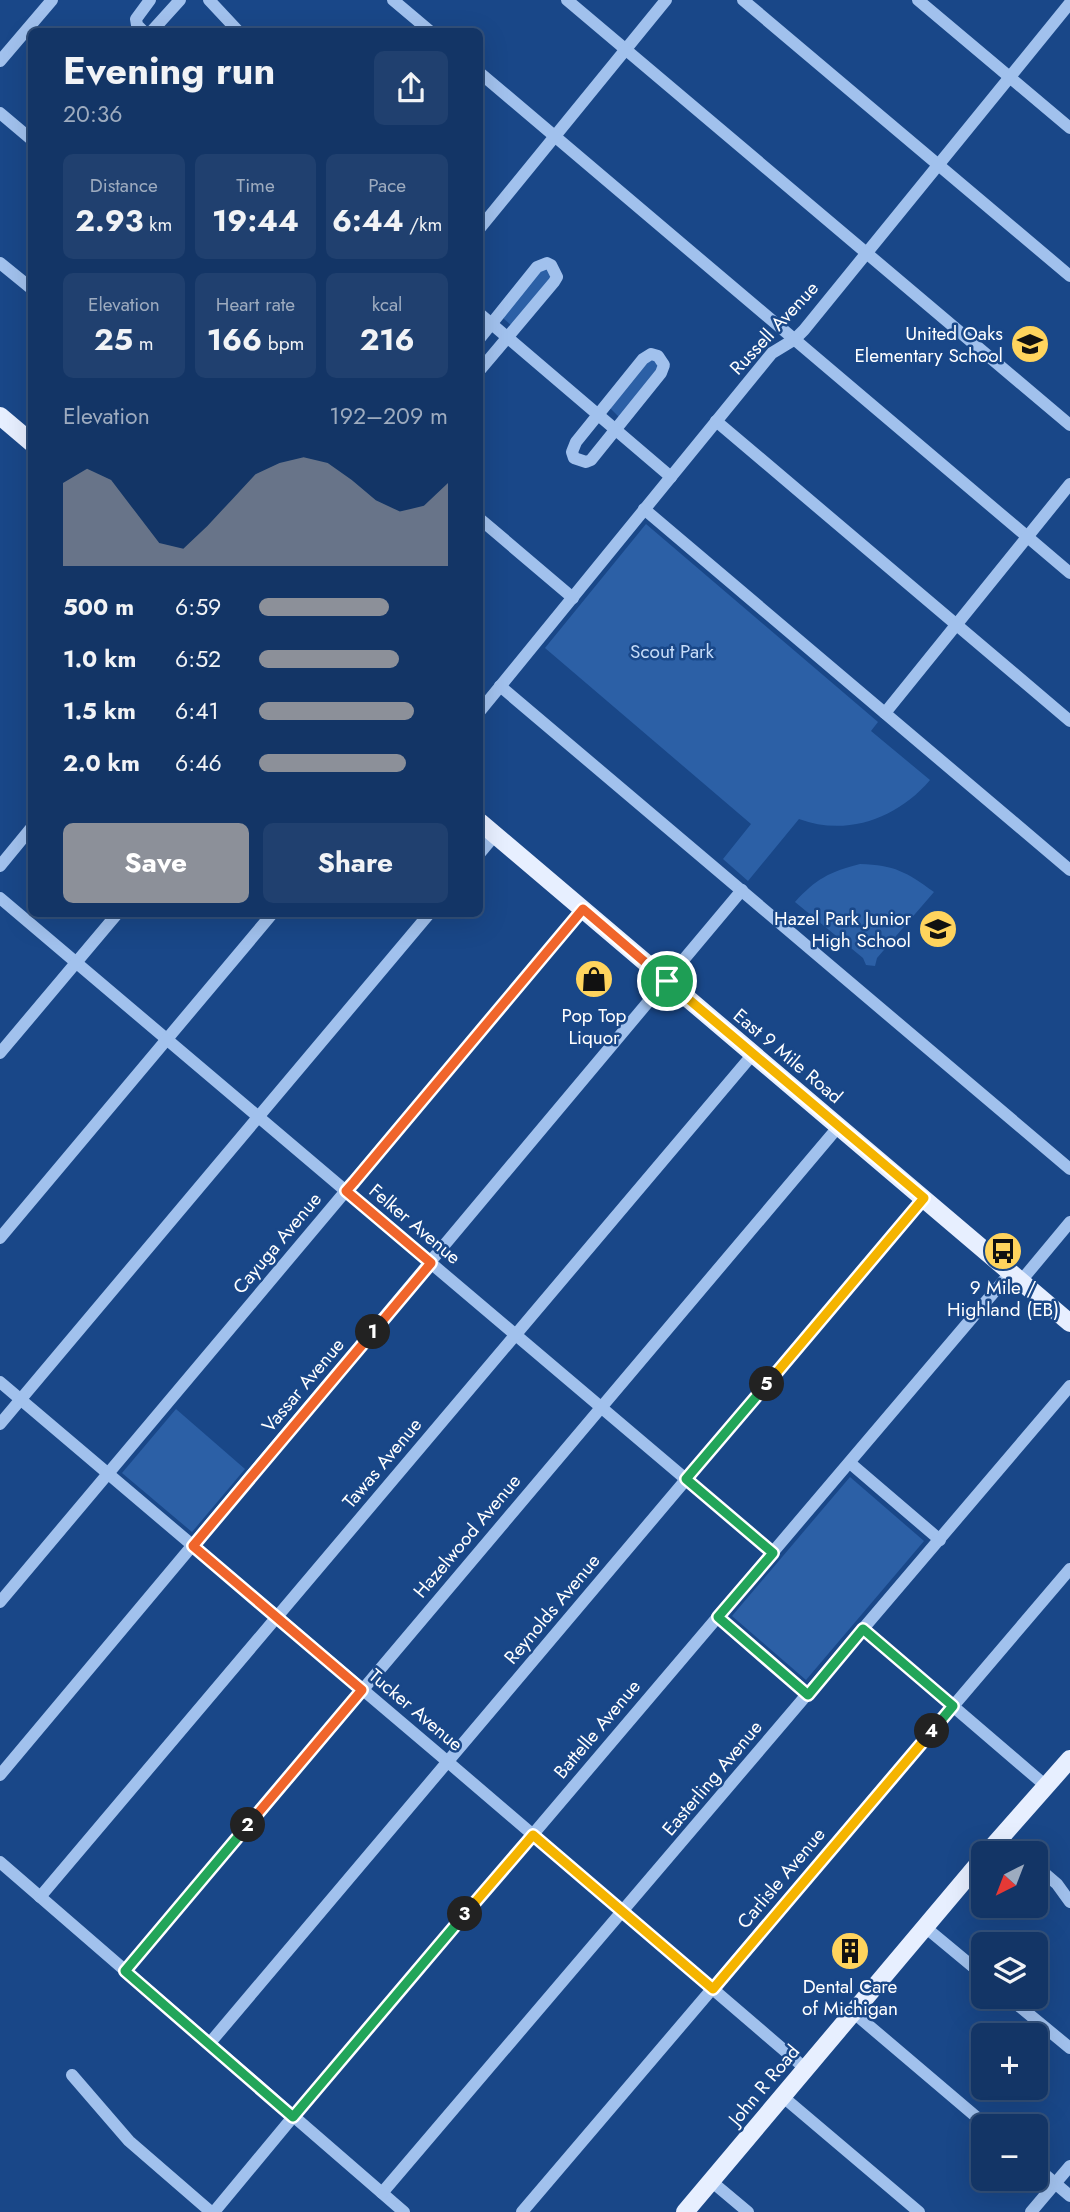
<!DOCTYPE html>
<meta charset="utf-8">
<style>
body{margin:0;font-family:Jost,sans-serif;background:#20406f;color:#f1f3f6;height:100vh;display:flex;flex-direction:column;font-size:26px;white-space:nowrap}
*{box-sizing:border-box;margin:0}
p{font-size:23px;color:#9dabbf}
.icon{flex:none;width:38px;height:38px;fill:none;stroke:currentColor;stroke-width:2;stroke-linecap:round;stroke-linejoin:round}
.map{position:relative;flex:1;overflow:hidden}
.panel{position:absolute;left:28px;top:28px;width:455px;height:889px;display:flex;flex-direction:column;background:#133566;border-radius:10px;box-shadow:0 7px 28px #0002,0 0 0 2px #32507a}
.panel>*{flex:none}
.needle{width:46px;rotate:222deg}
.tools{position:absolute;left:971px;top:1841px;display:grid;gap:14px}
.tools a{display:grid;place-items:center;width:77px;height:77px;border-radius:10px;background:#133566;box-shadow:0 7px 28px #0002,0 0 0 2px #32507a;font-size:35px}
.pin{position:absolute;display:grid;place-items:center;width:60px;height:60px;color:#fff;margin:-30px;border:4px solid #fff;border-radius:50%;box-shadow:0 2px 7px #0007}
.km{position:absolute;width:35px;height:35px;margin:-18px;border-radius:50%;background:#222;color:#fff;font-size:19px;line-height:35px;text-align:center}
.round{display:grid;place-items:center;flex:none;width:74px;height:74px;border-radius:10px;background:#20406f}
.head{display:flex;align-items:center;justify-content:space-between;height:119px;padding:0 35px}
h1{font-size:38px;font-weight:700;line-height:52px}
.stats{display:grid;grid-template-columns:repeat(3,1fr);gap:10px;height:119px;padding:7px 35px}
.stats div{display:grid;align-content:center;border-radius:10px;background:#20406f;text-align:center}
.stats b{font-size:30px;font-weight:700}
.stats small{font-size:19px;font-weight:400}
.stats p{font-size:19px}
.chart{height:196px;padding:14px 35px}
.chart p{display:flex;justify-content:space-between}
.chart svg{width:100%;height:126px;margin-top:7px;fill:#8c9099;opacity:.7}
.primary-button{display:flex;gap:14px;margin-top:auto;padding:14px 35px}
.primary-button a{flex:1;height:80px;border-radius:10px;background:#8c9099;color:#fff;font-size:28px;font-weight:700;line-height:80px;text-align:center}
.primary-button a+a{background:#20406f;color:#f1f3f6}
ul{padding:0 35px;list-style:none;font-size:23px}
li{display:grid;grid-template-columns:112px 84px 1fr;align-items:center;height:52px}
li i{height:18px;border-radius:9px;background:#8c9099}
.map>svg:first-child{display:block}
.green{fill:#2c60a6}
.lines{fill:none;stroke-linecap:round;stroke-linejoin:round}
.minor{stroke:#a1c1ed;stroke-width:12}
.major{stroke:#e7efff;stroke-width:18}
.split-1-casing{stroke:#fff;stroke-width:14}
.split-2-casing{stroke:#fff;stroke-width:14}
.split-3-casing{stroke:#fff;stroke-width:14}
.split-4-casing{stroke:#fff;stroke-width:14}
.split-5-casing{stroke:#fff;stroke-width:14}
.split-6-casing{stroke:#fff;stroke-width:14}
.split-1{stroke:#f0652b;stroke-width:9}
.split-2{stroke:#f0652b;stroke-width:9}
.split-3{stroke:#22a559;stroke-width:9}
.split-4{stroke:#f5b400;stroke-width:9}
.split-5{stroke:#22a559;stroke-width:9}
.split-6{stroke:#f5b400;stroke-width:9}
.labels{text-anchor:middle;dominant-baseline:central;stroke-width:5;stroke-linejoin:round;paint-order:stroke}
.street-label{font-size:19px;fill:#fff;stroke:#194788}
.poi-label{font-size:19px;fill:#fff;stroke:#194788}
.park-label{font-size:19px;fill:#c6dcf9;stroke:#194788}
</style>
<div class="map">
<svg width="1070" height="2212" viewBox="0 0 1070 2212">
<rect width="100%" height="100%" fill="#194788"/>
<g class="green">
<path d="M546,269L551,276L550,280L512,326L503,318L540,271Z"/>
<path d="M654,360L659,366L619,417L610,408L648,362Z"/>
<path d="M646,524L878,722L871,731L930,780C898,818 847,837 799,819L748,881L723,859L751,824L545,648Z"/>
<path d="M860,864C895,865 906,872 934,892L877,958L875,966L866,965L863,958L795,902C816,879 829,872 860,864Z"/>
<path d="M176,1409L245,1469L192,1532L122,1473Z"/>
<path d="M850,1477L924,1541L806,1680L732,1616Z"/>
</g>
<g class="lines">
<g class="minor">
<path d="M209,0L239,32"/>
<path d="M393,0L431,32"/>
<path d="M567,0L1070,425"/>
<path d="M743,0L1070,276"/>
<path d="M918,0L1070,128"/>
<path d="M144,32L137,25L136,19L150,0"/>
<path d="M151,32L180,0"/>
<path d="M0,61L52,0"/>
<path d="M480,73L1070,573"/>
<path d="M0,113L32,140"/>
<path d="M480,228L666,0"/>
<path d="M0,263L32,289"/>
<path d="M480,314L671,477"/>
<path d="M480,338L537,267L547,263L551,265L557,277L554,282L480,370"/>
<path d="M651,354L658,356L664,365L661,373L591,460L586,462L574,458L572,452L576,442L643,359Z"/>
<path d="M716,421L1070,721"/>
<path d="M644,509L1070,870"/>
<path d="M480,519L573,598"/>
<path d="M500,686L1070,1169"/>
<path d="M480,711L772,353L795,339L804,330L1070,3"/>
<path d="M885,713L1070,484"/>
<path d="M480,853L495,835"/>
<path d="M0,866L32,827"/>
<path d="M0,898L773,1553"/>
<path d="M0,1053L117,914"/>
<path d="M0,1238L272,914"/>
<path d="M1021,1281L1070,1222"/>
<path d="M0,1382L448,1762L806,2069"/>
<path d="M0,1424L429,914"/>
<path d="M850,1463L940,1540"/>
<path d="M0,1602L583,909"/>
<path d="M718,1617L808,1695"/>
<path d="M863,1629L1046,1786"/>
<path d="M0,1775L742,890"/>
<path d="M1000,1838L1021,1853"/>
<path d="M0,1862L404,2212"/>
<path d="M1036,1866L1057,1884L1070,1902"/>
<path d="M40,1897L753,1054"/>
<path d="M925,1927L984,1976"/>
<path d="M125,1971L839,1126"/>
<path d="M1008,1997L1070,2048"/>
<path d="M854,2013L987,2126"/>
<path d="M209,2044L924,1198"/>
<path d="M72,2075L129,2141L211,2212"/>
<path d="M782,2096L919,2212"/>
<path d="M1036,2167L1070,2196"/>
<path d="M711,2181L748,2212"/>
<path d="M382,2193L1070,1386"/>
<path d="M214,2212L302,2106L1011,1272"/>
<path d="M522,2212L1070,1569"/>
<path d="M1031,2212L1070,2166"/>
</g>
<g class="major">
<path d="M0,416L32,443"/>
<path d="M480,822L1070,1323"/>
<path d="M987,1853L1070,1759"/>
<path d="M685,2212L984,1857"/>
</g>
</g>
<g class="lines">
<defs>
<path id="split-1" d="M373,1332L431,1263L346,1191L354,1182L583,909L667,981"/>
<path id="split-2" d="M248,1825L362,1690L193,1546L373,1332"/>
<path id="split-3" d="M248,1825L125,1971L293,2117L465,1914"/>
<path id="split-4" d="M465,1914L533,1835L713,1989L932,1731"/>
<path id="split-5" d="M767,1384L686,1479L773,1553L718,1617L808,1695L863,1629L953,1706L932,1731"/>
<path id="split-6" d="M667,981L924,1198L767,1384"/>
</defs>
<use href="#split-1" class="split-1-casing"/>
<use href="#split-2" class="split-2-casing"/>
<use href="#split-3" class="split-3-casing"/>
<use href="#split-4" class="split-4-casing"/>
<use href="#split-5" class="split-5-casing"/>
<use href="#split-6" class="split-6-casing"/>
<use href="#split-1" class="split-1"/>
<use href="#split-2" class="split-2"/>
<use href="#split-3" class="split-3"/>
<use href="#split-4" class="split-4"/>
<use href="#split-5" class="split-5"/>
<use href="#split-6" class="split-6"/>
</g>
<defs>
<symbol id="school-disc" viewBox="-11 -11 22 22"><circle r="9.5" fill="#ffd45d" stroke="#194788"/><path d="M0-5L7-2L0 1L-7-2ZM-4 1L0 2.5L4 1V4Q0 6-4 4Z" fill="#111"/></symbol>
<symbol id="shop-disc" viewBox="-11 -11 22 22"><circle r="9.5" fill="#ffd45d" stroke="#194788"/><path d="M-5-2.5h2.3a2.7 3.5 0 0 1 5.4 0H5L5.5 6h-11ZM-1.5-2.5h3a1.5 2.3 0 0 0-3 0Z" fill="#111"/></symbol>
<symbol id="bus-disc" viewBox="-11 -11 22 22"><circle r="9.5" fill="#ffd45d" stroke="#194788"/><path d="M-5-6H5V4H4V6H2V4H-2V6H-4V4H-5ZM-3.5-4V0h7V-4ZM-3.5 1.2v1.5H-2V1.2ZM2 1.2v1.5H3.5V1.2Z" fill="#111"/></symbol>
<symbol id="building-disc" viewBox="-11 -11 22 22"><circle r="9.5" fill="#ffd45d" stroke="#194788"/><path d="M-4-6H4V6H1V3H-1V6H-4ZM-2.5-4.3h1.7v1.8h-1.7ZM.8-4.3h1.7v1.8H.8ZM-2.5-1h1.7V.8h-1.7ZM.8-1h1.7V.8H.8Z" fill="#111"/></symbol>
</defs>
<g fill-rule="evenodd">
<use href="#school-disc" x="1008" y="322" width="44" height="44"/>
<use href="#school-disc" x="916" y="907" width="44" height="44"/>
<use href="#shop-disc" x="572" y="957" width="44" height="44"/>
<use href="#bus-disc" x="981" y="1229" width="44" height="44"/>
<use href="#building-disc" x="828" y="1929" width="44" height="44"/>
</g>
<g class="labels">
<g class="street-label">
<text transform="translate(774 328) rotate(-47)">Russell Avenue</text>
<text transform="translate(788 1056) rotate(40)">East 9 Mile Road</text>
<text transform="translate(415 1224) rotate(40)">Felker Avenue</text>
<text transform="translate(277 1243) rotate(-50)">Cayuga Avenue</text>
<text transform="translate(303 1385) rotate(-50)">Vassar Avenue</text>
<text transform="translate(382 1463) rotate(-50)">Tawas Avenue</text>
<text transform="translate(467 1536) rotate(-50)">Hazelwood Avenue</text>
<text transform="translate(552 1609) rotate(-50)">Reynolds Avenue</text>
<text transform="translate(416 1710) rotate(40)">Tucker Avenue</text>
<text transform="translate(597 1729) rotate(-50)">Battelle Avenue</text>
<text transform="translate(712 1778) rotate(-50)">Easterling Avenue</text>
<text transform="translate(781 1878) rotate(-50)">Carlisle Avenue</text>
<text transform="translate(764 2085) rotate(-50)">John R Road</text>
</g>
<g class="poi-label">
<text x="1003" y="333" text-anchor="end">United Oaks<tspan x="1003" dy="22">Elementary School</tspan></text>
<text x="911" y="918" text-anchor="end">Hazel Park Junior<tspan x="911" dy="22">High School</tspan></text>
<text x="594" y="1015">Pop Top<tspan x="594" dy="22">Liquor</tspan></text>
<text x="1003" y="1287">9 Mile /<tspan x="1003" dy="22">Highland (EB)</tspan></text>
<text x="850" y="1986">Dental Care<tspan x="850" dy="22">of Michigan</tspan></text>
</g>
<g class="park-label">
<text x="672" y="651">Scout Park</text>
</g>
</g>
</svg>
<div class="tools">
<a><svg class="needle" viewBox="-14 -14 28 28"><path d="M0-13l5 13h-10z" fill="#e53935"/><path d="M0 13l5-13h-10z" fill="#9dabbf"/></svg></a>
<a><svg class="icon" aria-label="layers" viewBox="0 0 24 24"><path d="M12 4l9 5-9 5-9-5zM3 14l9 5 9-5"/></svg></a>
<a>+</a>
<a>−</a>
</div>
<div class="pin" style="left:667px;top:981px;background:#1e9e55"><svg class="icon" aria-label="arrive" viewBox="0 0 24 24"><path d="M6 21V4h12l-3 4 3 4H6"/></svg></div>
<b class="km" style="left:373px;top:1332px">1</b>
<b class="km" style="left:248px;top:1825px">2</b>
<b class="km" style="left:465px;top:1914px">3</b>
<b class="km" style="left:932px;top:1731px">4</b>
<b class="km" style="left:767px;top:1384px">5</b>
<section class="panel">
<div class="head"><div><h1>Evening run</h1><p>20:36</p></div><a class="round"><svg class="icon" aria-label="share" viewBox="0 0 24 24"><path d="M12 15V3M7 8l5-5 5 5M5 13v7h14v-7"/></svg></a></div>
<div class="stats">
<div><p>Distance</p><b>2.93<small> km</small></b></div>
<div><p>Time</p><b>19:44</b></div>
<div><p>Pace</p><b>6:44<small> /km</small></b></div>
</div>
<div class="stats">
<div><p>Elevation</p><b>25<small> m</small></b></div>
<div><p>Heart rate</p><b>166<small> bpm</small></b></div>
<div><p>kcal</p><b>216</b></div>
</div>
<div class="chart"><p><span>Elevation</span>192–209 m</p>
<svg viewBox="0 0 160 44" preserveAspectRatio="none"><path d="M0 44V15L10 10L20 14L30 25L40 36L50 38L60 30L70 21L80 12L90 8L100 6L110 8L120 14L130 21L140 25L150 23L160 15V44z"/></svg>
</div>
<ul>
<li><b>500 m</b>6:59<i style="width:69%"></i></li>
<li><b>1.0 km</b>6:52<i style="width:74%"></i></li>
<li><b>1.5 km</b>6:41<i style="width:82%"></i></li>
<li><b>2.0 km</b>6:46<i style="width:78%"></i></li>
</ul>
<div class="primary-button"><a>Save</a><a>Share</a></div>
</section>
</div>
